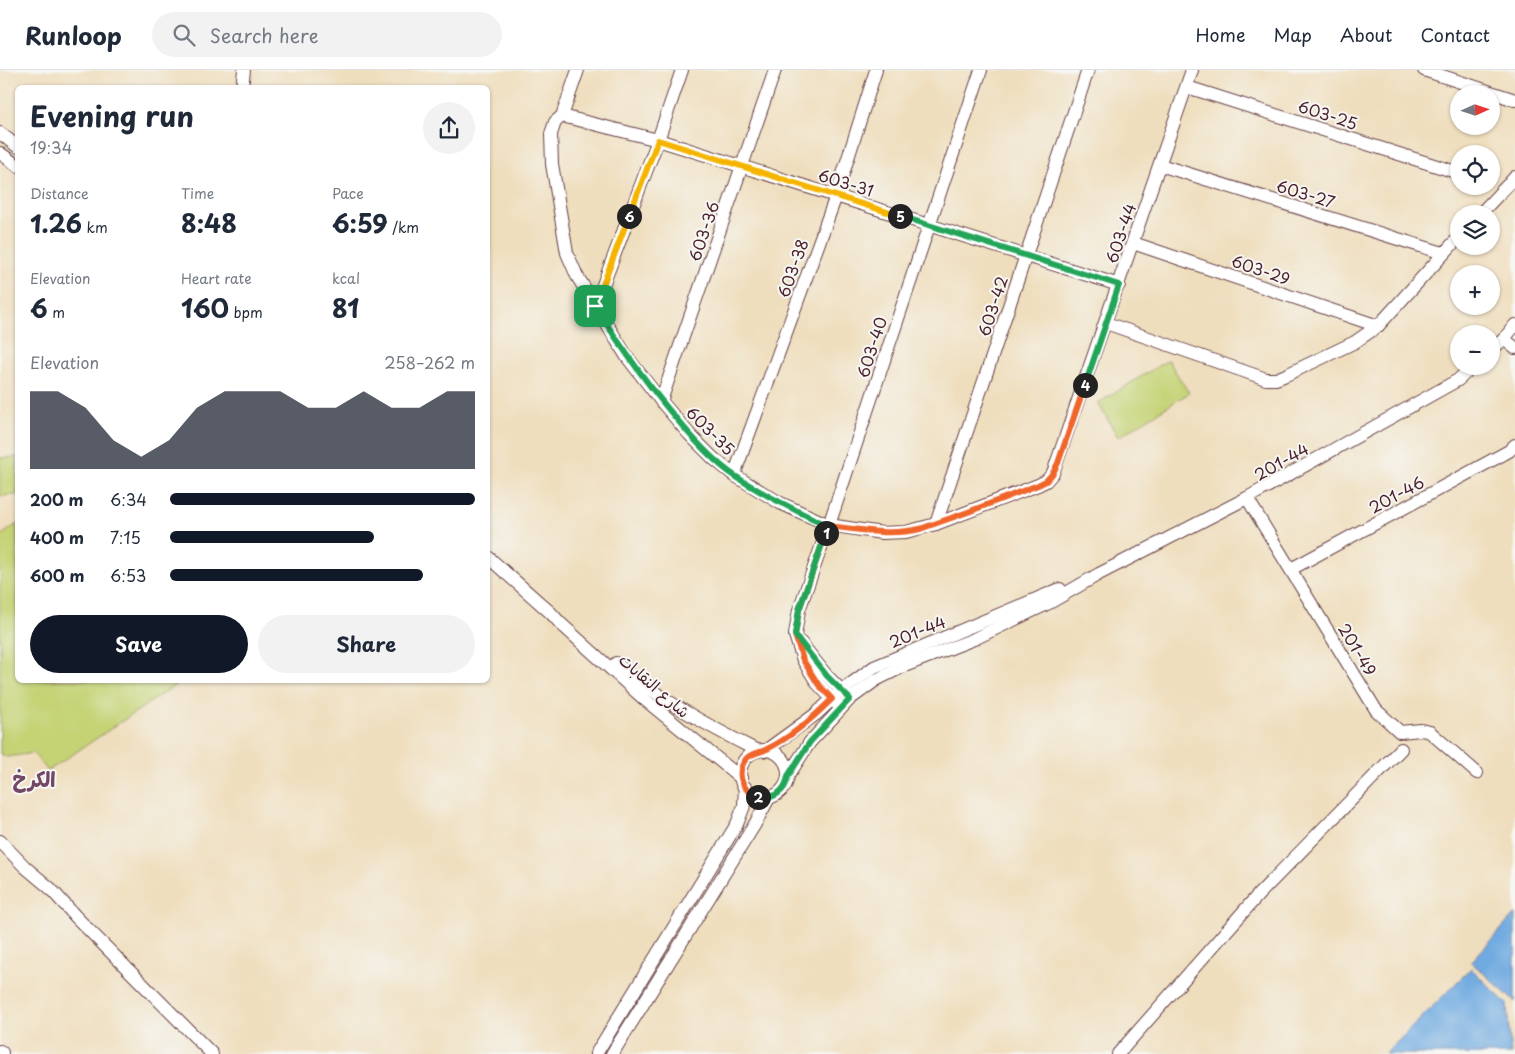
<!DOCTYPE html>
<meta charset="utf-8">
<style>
body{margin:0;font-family:"Playpen Sans","Playpen Sans Arabic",sans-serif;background:#f2f2f3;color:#1f2937;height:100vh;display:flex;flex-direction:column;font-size:19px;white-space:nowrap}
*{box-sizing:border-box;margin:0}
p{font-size:16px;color:#747a83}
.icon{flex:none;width:28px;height:28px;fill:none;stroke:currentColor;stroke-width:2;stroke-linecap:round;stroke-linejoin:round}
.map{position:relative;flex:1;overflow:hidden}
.panel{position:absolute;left:15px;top:15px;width:475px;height:598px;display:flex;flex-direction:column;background:#fff;border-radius:8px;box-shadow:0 1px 4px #0004}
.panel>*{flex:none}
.needle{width:32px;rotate:87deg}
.tools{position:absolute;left:1450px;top:15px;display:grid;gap:10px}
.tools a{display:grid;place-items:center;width:50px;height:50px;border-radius:50%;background:#fff;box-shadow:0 1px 4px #0004;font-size:25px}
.pin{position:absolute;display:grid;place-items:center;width:42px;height:42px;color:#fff;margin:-21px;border-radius:10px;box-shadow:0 2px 8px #0006}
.km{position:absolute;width:25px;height:25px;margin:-12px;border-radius:50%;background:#222;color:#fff;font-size:14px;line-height:25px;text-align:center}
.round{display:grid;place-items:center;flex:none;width:52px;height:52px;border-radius:26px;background:#f2f2f3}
.summary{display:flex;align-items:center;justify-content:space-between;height:85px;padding:0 15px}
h1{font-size:28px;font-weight:700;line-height:38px}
.figures{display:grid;grid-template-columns:repeat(3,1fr);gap:8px;height:85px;padding:5px 15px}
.figures div{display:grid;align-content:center}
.figures b{font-size:25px;font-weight:700}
.figures small{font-size:14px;font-weight:400}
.figures p{font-size:14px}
.chart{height:140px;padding:10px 15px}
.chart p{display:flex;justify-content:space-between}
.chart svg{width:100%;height:90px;margin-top:5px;fill:#111827;opacity:.7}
.action{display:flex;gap:10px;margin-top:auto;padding:10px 15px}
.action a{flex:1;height:58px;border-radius:30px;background:#111827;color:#fff;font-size:20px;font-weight:700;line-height:58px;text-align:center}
.action a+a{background:#f2f2f3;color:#1f2937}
ul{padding:0 15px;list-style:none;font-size:16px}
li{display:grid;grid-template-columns:80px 60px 1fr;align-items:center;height:38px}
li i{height:12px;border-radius:6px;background:#111827}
header{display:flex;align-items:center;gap:30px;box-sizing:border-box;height:70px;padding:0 25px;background:#fff;border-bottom:1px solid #e0e1e3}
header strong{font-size:24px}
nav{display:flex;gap:28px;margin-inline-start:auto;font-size:18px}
.search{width:350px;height:45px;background:#f2f2f3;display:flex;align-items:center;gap:12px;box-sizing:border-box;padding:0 18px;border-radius:28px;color:#747a83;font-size:19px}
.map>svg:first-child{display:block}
.green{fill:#c5d375;stroke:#887950}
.water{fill:#6faae0;stroke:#5c6486}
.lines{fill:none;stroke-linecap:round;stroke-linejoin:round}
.minor-casing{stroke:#633c41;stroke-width:14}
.major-casing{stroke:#633c41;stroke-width:18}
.minor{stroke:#fff;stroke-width:12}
.major{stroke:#fff;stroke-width:16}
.split-1-casing{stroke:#fff;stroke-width:10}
.split-2-casing{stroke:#fff;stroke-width:10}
.split-3-casing{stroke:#fff;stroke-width:10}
.split-4-casing{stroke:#fff;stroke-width:10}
.split-5-casing{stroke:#fff;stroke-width:10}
.split-6-casing{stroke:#fff;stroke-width:10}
.split-7-casing{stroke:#fff;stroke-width:10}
.split-1{stroke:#22a559;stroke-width:6}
.split-2{stroke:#f0652b;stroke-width:6}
.split-3{stroke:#22a559;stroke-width:6}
.split-4{stroke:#f0652b;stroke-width:6}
.split-5{stroke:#22a559;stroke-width:6}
.split-6{stroke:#f5b400;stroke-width:6}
.split-7{stroke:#f5b400;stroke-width:6}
.labels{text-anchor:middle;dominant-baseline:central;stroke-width:4;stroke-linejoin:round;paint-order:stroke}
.street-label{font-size:16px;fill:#4a1f2b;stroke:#f6f6f2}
.district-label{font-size:21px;font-weight:bold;fill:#724866;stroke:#f6f6f2}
</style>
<header>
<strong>Runloop</strong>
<div class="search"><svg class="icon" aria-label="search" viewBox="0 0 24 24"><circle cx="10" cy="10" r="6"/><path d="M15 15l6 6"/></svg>Search here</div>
<nav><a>Home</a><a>Map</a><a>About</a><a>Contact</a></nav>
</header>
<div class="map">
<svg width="1515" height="984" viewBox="0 0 1515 984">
<rect width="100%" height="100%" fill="#f6f6f2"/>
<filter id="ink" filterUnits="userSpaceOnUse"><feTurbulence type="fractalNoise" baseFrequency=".02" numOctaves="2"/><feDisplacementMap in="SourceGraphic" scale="10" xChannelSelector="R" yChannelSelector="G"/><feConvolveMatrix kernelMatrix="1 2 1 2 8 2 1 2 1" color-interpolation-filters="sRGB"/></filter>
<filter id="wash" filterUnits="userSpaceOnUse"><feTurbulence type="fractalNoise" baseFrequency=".0096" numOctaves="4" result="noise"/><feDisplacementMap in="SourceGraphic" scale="20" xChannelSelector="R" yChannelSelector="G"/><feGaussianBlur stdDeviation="1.12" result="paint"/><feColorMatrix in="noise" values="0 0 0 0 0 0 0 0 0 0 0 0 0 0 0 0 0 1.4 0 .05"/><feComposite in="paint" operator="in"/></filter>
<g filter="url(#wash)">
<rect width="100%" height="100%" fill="#efdebd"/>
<g class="green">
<path d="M1168,290L1189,323L1118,367L1098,333Z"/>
<path d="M17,387V425L0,426V388Z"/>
<path d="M17,454L18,610H183L48,701L33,683L7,687L0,684V466Z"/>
</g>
<g class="water">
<path d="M1515,844V932L1471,892Z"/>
<path d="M1471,898L1507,934L1511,984H1385Z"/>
</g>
</g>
<g filter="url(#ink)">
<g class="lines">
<defs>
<g id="minor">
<path d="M578,0L562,46L555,52L551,64L552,94L567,183L577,206L627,287L661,331L689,364L713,388L734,405L780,433L829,455L882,463L906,462L936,454L1038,415L1046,411L1053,403L1192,0"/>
<path d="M1424,0L1515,30"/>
<path d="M1187,17L1459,103"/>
<path d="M242,18L244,0"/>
<path d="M562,46L658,70L1119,215"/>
<path d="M0,63L18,77"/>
<path d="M0,83L18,96"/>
<path d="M1160,95L1443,183"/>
<path d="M1480,144L1515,107"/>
<path d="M1133,173L1378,256"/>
<path d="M595,236L658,70L682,0"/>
<path d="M1106,253L1266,309H1276L1286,305L1355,272L1378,256L1459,167"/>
<path d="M1504,269L1515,278"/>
<path d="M1491,280L1504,269L1515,255"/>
<path d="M661,331L775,0"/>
<path d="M734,405L836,126L876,0"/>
<path d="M1247,428L1376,640L1400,662L1421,660L1430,662L1477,703"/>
<path d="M936,454L1088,0"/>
<path d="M488,487L551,543L560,553L643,628L741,708"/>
<path d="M1291,499L1509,381L1515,375"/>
<path d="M801,573L827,606L847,626"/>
<path d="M616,593C659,629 708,656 758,681"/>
<path d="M841,638L818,614L803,590L795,565L799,540L829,455L981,0"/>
<circle cx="764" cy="704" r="24"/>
<path d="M765,681L816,644L841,621L874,597L1060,519"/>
<path d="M788,706L810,672L850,629L876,610L902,597L974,569L1051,532L1099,504L1247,428L1458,310L1473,296"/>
<path d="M0,771L25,797L50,818L76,847L212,984"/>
<path d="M596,984L737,754L744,736L745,717"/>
<path d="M612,984L755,754L769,728"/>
<path d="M1118,984L1259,824L1401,679"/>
</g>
<path id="major" d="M0,983V984"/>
</defs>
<use href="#minor" class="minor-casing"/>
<use href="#major" class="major-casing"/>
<use href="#minor" class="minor"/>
<use href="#major" class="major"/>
</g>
</g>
<g class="lines" filter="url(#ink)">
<defs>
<path id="split-1" d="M595,236C621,277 648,316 680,353C696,372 714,392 735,406C765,426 796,441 829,456L826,463"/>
<path id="split-2" d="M758,727C742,721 735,703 746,689C752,682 760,683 767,679C790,668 814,647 832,629L818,614L803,590L795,565L799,540L826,463"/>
<path id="split-3" d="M758,727C774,730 786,721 788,706L810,672L850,629L827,606L795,565L799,540L827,460"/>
<path id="split-4" d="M827,460L829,456C860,460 889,466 920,459L968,442L1038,415L1046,411L1053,403L1058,393L1085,315"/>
<path id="split-5" d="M900,146L1119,215L1085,315"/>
<path id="split-6" d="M629,146L658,70L900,146"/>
<path id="split-7" d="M595,236L629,146"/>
</defs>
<use href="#split-1" class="split-1-casing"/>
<use href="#split-2" class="split-2-casing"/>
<use href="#split-3" class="split-3-casing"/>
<use href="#split-4" class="split-4-casing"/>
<use href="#split-5" class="split-5-casing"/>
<use href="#split-6" class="split-6-casing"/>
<use href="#split-7" class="split-7-casing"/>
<use href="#split-1" class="split-1"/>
<use href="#split-2" class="split-2"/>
<use href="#split-3" class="split-3"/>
<use href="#split-4" class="split-4"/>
<use href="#split-5" class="split-5"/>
<use href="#split-6" class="split-6"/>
<use href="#split-7" class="split-7"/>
</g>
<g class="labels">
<g class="street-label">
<text transform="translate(1328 44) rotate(18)">603-25</text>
<text transform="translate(846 112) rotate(17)">603-31</text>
<text transform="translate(1306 123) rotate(17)">603-27</text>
<text transform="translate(703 161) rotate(-71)">603-36</text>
<text transform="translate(1120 163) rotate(-71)">603-44</text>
<text transform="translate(792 198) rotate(-70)">603-38</text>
<text transform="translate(1261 199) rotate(19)">603-29</text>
<text transform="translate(992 236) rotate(-72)">603-42</text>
<text transform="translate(871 277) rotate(-72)">603-40</text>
<text transform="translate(711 360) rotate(45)">603-35</text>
<text transform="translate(1281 391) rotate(-29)">201-44</text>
<text transform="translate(1396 424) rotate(-28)">201-46</text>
<text transform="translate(917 561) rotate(-22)">201-44</text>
<text transform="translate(1358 579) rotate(59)">201-49</text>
<text transform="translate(655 615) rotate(41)">شارع النقابات</text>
</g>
<g class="district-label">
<text x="34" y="708">الكرخ</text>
</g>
</g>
</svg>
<div class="tools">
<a><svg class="needle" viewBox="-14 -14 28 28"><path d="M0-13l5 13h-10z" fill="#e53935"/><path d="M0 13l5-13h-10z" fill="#747a83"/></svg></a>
<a><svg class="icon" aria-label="locate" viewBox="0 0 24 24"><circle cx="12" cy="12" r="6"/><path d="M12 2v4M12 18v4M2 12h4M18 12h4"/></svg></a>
<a><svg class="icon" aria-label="layers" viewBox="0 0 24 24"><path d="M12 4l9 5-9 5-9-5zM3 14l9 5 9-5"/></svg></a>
<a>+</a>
<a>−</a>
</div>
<div class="pin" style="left:595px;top:236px;background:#1e9e55"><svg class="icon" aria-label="arrive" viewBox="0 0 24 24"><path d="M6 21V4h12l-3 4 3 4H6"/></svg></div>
<b class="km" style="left:826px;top:463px">1</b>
<b class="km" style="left:758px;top:727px">2</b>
<b class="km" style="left:1085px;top:315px">4</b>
<b class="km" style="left:900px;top:146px">5</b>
<b class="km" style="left:629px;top:146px">6</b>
<section class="panel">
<div class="summary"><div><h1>Evening run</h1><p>19:34</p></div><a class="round"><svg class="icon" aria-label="share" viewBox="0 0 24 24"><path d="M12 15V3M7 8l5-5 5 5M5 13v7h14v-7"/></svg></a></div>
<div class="figures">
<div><p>Distance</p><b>1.26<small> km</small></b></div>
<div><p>Time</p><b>8:48</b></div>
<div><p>Pace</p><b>6:59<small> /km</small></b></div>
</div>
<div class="figures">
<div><p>Elevation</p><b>6<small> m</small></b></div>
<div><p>Heart rate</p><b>160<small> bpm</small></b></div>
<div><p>kcal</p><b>81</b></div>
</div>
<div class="chart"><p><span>Elevation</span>258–262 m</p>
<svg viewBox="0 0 160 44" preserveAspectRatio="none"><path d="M0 44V6L10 6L20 14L30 30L40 38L50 30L60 14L70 6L80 6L90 6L100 14L110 14L120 6L130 14L140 14L150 6L160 6V44z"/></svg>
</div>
<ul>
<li><b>200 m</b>6:34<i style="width:100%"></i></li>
<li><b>400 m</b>7:15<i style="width:67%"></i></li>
<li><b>600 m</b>6:53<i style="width:83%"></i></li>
</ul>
<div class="action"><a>Save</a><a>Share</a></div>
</section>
</div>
